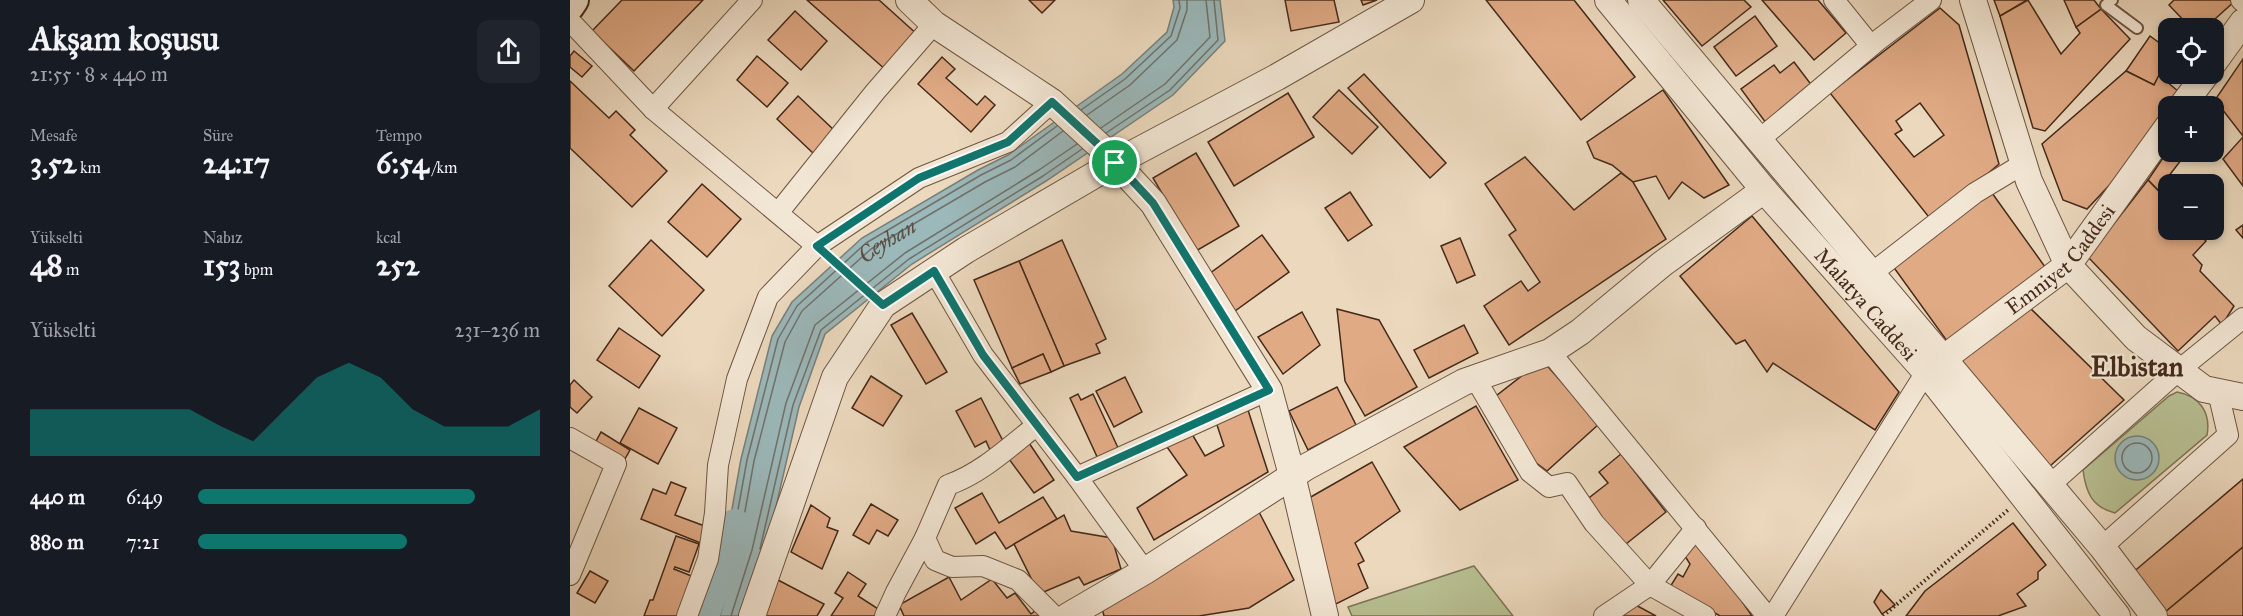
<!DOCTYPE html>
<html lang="tr">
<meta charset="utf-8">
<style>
body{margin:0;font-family:"IM FELL Great Primer",serif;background:#20242c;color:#f1f3f6;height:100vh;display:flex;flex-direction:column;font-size:22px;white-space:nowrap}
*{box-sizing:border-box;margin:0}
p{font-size:20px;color:#9ea1a6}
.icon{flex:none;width:33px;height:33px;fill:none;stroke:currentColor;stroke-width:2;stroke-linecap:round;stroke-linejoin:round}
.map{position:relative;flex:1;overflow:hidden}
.drawer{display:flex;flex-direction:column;background:#171b24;width:570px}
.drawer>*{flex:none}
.controls{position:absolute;left:1588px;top:18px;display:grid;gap:12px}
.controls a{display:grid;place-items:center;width:66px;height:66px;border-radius:12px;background:#171b24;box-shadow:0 3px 9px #0003;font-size:30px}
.pin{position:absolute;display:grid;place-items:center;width:51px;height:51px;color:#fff;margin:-26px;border:3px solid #fff;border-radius:50%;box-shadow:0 2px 6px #0007}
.round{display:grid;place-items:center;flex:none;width:63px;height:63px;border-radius:12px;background:#20242c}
.overview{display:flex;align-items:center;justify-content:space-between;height:102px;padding:0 30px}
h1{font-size:33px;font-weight:700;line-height:45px}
.metrics{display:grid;grid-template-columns:repeat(3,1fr);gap:9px;height:102px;padding:6px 30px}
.metrics div{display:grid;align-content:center}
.metrics b{font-size:30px;font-weight:700}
.metrics small{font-size:16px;font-weight:400}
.metrics p{font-size:16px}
.chart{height:168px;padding:12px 30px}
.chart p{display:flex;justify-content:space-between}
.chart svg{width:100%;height:108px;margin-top:6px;fill:#0f766e;opacity:.7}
ul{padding:0 30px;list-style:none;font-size:20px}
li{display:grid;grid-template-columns:96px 72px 1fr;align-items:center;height:45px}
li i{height:15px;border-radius:8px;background:#0f766e}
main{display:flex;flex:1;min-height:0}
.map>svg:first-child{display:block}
.green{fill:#b7bf92;stroke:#7e7456;stroke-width:1.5}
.water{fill:#9bb8ba;stroke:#787f7a;stroke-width:1.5}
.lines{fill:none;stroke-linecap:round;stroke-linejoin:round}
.shore{stroke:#70716a;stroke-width:1.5}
.river{stroke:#9bb8ba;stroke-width:34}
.building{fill:#e0aa85;stroke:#442a1a;stroke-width:1.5;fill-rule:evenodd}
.service-casing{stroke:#6e5643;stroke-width:14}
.minor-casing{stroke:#6e5643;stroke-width:22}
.tertiary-casing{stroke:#6e5643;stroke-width:28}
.secondary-casing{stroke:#442a1a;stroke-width:32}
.path{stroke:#442a1a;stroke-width:4;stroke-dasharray:1.5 3;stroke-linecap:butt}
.service{stroke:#f2e6d4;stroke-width:10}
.minor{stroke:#f2e6d4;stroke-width:20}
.tertiary{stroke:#f2e6d4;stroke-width:26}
.secondary{stroke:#f2e6d4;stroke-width:28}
.route-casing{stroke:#fff;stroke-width:12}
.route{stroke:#0f766e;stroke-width:8}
.labels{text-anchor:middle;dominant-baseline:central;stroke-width:4.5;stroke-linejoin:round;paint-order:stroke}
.street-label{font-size:21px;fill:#442a1a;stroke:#f2e6d4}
.water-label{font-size:22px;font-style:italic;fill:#5a4e42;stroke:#f2e6d4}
.district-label{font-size:27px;font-weight:bold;fill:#442a1a;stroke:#f2e6d4}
</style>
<main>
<section class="drawer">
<div class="overview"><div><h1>Akşam koşusu</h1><p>21:55 · 8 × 440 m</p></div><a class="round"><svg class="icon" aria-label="share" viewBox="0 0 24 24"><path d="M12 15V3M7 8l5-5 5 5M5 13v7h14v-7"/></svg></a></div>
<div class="metrics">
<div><p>Mesafe</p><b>3.52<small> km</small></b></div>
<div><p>Süre</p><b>24:17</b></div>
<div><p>Tempo</p><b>6:54<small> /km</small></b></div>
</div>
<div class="metrics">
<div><p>Yükselti</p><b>48<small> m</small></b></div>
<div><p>Nabız</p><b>153<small> bpm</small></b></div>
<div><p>kcal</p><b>252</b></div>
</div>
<div class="chart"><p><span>Yükselti</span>231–236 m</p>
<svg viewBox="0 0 160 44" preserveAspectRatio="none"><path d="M0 44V25L10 25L20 25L30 25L40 25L50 25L60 32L70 38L80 25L90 12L100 6L110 12L120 25L130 32L140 32L150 32L160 25V44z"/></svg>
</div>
<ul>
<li><b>440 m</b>6:49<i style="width:81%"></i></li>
<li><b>880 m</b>7:21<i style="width:61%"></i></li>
</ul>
</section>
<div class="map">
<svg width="1673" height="616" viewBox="0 0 1673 616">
<rect width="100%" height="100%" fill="#ebd8bd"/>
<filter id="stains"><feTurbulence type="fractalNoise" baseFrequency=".00333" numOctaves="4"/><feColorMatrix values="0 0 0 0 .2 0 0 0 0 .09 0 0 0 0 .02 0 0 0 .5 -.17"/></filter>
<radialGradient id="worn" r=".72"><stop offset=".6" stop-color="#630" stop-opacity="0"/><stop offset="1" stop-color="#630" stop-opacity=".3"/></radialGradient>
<g class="green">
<path d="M1607,392C1630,396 1641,413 1637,435L1545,513C1522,507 1516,493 1513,470L1599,396Z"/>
<path d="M904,566L943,616H782L778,607Z"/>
</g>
<g class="water">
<path d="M603,0H650L655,41L603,95L476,181L342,264L255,334L229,407L195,554L174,616H136L154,553L171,459L202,336L222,302L292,238L408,170L438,155L552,74L597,32L604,7Z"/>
<circle cx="1567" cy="458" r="22"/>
</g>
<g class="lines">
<g class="shore">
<path d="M511,110L555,79L601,36L610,8L609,0"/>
<path d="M517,115L560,85L607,40L617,10V0"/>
<path d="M531,128L595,84L640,37L636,0"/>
<path d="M536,133L600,90L648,40L644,0"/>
<circle cx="1567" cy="458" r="15"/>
<path d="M190,549L223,405L251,330L339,259L473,176L512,149"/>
<path d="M142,616L160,554L177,460L208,339L227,306L296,243L411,175L441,160L487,126"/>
<path id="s1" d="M150,616L167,556L184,461L215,342L232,311L301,249L415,182L445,167L493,131"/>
<path d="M161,616L182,550L216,403L245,325L335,253L469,170L507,144"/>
</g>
<path class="river" d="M132,616L165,526"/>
</g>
<g class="building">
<path d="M52,0H133L64,71L22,31Z"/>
<path d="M237,0H309L349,36L317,71Z"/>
<path d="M459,0H485L472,13Z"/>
<path d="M715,0H764L769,22L721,31Z"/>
<path d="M791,0H807L793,5Z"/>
<path d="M916,0H1004L1065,77L1011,120Z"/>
<path d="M1093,0H1174L1181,7L1132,46Z"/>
<path d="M1192,0H1248L1276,33L1244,60Z"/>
<path d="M1424,0H1457L1430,16Z"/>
<path d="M1458,0L1491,54L1510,33L1506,27L1531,9L1560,39L1475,131L1463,128L1430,16Z"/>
<path d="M1494,0H1524L1531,9L1506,27Z"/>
<path d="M1604,0H1666L1635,28H1621L1599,5Z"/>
<path d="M1370,8L1389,25L1429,164L1362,221L1260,93ZM1350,103L1374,135L1344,157L1325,134L1332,130L1326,121Z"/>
<path d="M225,11L257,41L231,70L198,40Z"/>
<path d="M1185,16L1207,46L1166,76L1144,47Z"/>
<path d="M1580,36L1599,50V57L1584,85L1556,71Z"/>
<path d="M4,51L22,66L12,77L0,67V56Z"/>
<path d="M187,56L218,83L197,107L167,80Z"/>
<path d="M372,57L385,69L376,78L407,105L415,96L425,105L401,132L348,84Z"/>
<path d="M1673,59V136L1645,100Z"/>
<path d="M1224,62L1243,87L1196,123L1171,89L1204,65L1210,73Z"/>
<path d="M1556,71L1584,85L1589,75L1609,92L1548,176L1517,209L1493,200L1472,144Z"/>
<path d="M794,74L876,163L860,178L778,88Z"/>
<path d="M0,81L39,118L46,111L65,130L60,135L97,171L62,207L0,148Z"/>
<path d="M769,90L808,127L782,154L743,117Z"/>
<path d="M1093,90L1159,185L1134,198L1112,182L1099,199L1086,176L1063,182L1042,165L1024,158L1017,142Z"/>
<path d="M718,93L744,137L664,186L638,142Z"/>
<path d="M228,96L265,131L244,154L207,119Z"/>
<path d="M1673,137V186L1653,159Z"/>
<path d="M1599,149V152H1611L1615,155L1588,190L1578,180Z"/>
<path d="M626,153L669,226L626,251L583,178Z"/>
<path d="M955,157L1004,210L1051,173L1063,182L1096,239L939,345L914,306L951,281L958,291L970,282L939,235L946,230L915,184Z"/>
<path d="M1578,180L1599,202V230H1625L1636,241L1623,255L1632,265L1630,271L1664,306L1652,325L1645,316L1608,351L1518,257Z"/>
<path d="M132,184L171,219L137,257L98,222Z"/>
<path d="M780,192L802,225L778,241L755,208Z"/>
<path d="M1422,193L1478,271L1377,341L1322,265Z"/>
<path d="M1182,216L1329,392L1305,430L1203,363L1197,372L1175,340L1166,344L1110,276Z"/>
<path d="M1673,225V238L1666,230Z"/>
<path d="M692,235L719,272L665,311L639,274Z"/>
<path d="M890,238L905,275L887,283L871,246Z"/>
<path d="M81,240L134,290L92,336L39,286Z"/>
<path d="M492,240L536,339L526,344L530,353L494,366L449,261Z"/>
<path d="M449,261L494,366L481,372L473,354L442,368L404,280Z"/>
<path d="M1456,304L1554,400L1480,466L1388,359Z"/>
<path d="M767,309L809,320L847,387L795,416L775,381Z"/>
<path d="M732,312L750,345L713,374L688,337Z"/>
<path d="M342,313L377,372L356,384L321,325Z"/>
<path d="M894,325L908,353L859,378L844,350Z"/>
<path d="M49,328L90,356L69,388L27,360Z"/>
<path d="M473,354L481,372L450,384L442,368Z"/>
<path d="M972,360L1029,424L977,471L961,459L926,396Z"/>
<path d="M301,376L332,396L313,426L282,408Z"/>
<path d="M555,377L572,412L544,427L526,391Z"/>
<path d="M4,380L22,397L7,413L0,407V385Z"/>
<path d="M767,387L786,425L738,450L719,411Z"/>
<path d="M508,394L511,400L523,394L550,452L529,461L500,398Z"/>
<path d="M411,398L434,443L420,450L416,441L405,447L386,411Z"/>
<path d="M906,406L948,480L890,510L834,447Z"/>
<path d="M677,407L698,472L584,540L567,508L617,475L597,447L622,434L635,456L654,446L646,422Z"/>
<path d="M69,408L107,428L88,464L50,443Z"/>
<path d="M31,432L60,450L52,464L23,447Z"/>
<path d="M457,440L484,480L464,493L436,455Z"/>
<path d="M1051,454L1096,512L1051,548L1015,501L1038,483L1029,472Z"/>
<path d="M802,462L830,511L785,543L794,561L788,564L798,588L760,607L739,498Z"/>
<path d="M1673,479V547L1594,613L1561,574Z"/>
<path d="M101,482L116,488L105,515L140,528L133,544L71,519L83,489L96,494Z"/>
<path d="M412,493L429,523L473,497L487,519L436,549L425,532L406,544L385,508Z"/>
<path d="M301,504L328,520L318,536L307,530L299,544L283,535Z"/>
<path d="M241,505L260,518L257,527L268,531L252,569L221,552Z"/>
<path d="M688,510L724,580L679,608L629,616H534L532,608Z"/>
<path d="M494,515L501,531L542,538L551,569L514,585L509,577L469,594L444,544Z"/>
<path d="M1443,523L1476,565L1468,572V579L1447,594L1456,606L1428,616H1336L1355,591Z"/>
<path d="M106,536L129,544L119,572L105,567L104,569L124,577L110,616H74L80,600H83Z"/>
<path d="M1127,536L1182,616H1150L1100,587L1108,574L1113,577L1120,564L1113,553Z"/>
<path d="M1673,547V616H1597L1594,613Z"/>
<path d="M20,571L38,581L25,603L7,593Z"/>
<path d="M278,572L296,584L288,596L313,612L311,616H261L273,598L265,593Z"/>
<path d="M379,577L391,600L422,579L437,598L445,593L461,614L470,607L477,616H334L329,605Z"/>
<path d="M208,580L254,604L247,616H189Z"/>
<path d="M1311,590L1325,605L1312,614L1304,602Z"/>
<path d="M1062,603L1086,616H1042Z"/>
</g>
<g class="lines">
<defs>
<path id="service" d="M1542,0L1536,5L1567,28"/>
<g id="minor">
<path d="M1264,0L1301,46"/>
<path d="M1671,0L1673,2"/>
<path d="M0,21L83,109L247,246"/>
<path d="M83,109L182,0"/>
<path d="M1190,139L1307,41L1361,0"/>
<path d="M208,213L305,92L364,24"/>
<path d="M364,271L413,355L507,477L575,571"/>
<path d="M1302,273L1405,193L1453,164"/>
<path d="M980,352L1197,616"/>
<path d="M905,378L960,472L979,487L997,483L1024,523L1080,585L1135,616"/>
<path d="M467,425C439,447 412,473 378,485L355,538L365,560L382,567L413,566L448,580L484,616"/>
<path d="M0,438L46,464L0,575"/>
<path d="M507,477L699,390"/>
<path d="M1480,485L1609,370L1673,318"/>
<path d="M1532,547L1658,435L1648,392"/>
<path d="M117,616L138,559L145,513L148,465L167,379L198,297L247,246L349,178L438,142L482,102"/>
<path d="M315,616L326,592L355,538"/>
<path d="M1034,616L1080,585L1126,528"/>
<path d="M1203,616L1356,372"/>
</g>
<g id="tertiary">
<path d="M339,0L364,24L482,102L533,149L583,203L699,390L722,475L755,616"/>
<path id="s2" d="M1038,0L1194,190L1356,372L1547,616"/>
<path d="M1071,0L1532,547L1584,616"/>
<path d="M1403,0L1459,181L1498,265L1566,338L1634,389L1673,397"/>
<path d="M1644,62L1673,22"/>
<path d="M1612,106L1636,74"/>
<path id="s3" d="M1361,368L1498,265L1599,125"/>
<path d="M182,616L265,377L313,305L396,250L545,163L707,77L841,0"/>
<path d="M498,616L575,571L736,467L894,382L980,352L1010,332L1092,264L1194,190"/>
</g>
<path id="secondary" d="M0,6L4,0"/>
</defs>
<use href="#service" class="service-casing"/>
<use href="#minor" class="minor-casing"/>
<use href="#tertiary" class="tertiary-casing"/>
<use href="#secondary" class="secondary-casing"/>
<g class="path">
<path d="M260,257L299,292"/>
<path d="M1313,616L1438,510"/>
</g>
<use href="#service" class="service"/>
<use href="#minor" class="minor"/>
<use href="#tertiary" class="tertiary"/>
<use href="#secondary" class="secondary"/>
</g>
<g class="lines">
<defs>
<path id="route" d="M482,102L533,149L583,203L699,390L507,477L413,355L364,271L313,305L247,246L349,178L438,142Z"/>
</defs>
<use href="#route" class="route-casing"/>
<use href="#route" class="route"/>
</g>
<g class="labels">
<g class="street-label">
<text stroke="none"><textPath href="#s3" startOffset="170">Emniyet Caddesi</textPath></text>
<text stroke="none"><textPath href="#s2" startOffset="399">Malatya Caddesi</textPath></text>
</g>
<g class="water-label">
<text stroke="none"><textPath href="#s1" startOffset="428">Ceyhan</textPath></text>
</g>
<g class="district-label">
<text x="1567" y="366">Elbistan</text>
</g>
</g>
<rect width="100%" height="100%" filter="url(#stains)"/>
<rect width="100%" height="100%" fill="url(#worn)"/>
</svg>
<div class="controls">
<a><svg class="icon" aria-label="locate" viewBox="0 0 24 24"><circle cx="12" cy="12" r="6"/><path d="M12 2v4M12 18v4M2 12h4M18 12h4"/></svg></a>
<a>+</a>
<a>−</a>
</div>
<div class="pin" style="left:545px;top:163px;background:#1e9e55"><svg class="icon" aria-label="arrive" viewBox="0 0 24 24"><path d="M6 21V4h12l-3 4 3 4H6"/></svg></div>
</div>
</main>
